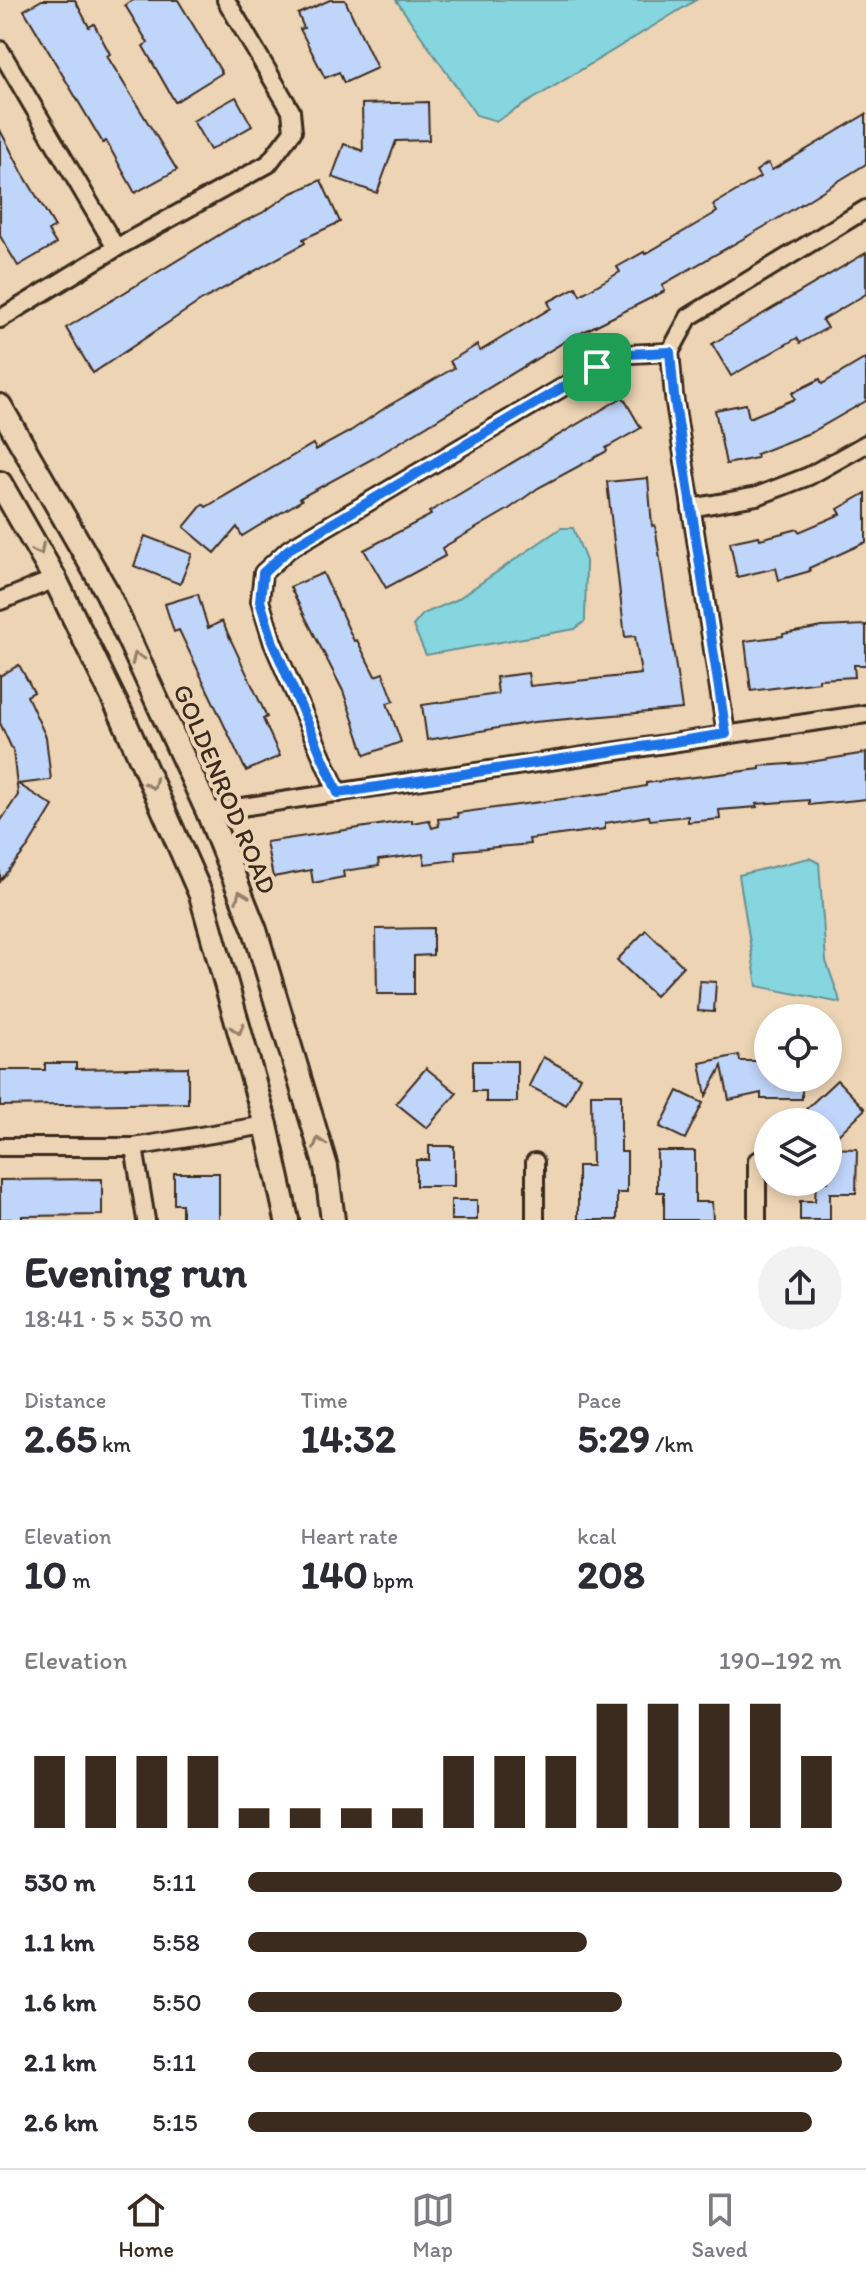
<!DOCTYPE html>
<meta charset="utf-8">
<style>
body{margin:0;font-family:Itim,sans-serif;background:#f2f2f3;color:#2b2b33;height:100vh;display:flex;flex-direction:column;font-size:30px;white-space:nowrap}
*{box-sizing:border-box;margin:0}
p{font-size:26px;color:#7c7c81}
.icon{flex:none;width:44px;height:44px;fill:none;stroke:currentColor;stroke-width:2;stroke-linecap:round;stroke-linejoin:round}
.map{position:relative;height:1220px;overflow:hidden}
.panel{display:flex;flex-direction:column;background:#fff;flex:1}
.panel>*{flex:none}
.buttons{position:absolute;left:754px;top:1004px;display:grid;gap:16px}
.buttons a{display:grid;place-items:center;width:88px;height:88px;border-radius:50%;background:#fff;box-shadow:0 4px 12px #0003;font-size:40px}
.pin{position:absolute;display:grid;place-items:center;width:68px;height:68px;color:#fff;margin:-34px;border-radius:16px;box-shadow:0 4px 12px #0006}
.round{display:grid;place-items:center;flex:none;width:84px;height:84px;border-radius:42px;background:#f2f2f3}
.head{display:flex;align-items:center;justify-content:space-between;height:136px;padding:0 24px}
h1{font-size:44px;font-weight:700;line-height:60px}
.metrics{display:grid;grid-template-columns:repeat(3,1fr);gap:12px;height:136px;padding:8px 24px}
.metrics div{display:grid;align-content:center}
.metrics b{font-size:40px;font-weight:700}
.metrics small{font-size:22px;font-weight:400}
.metrics p{font-size:22px}
.chart{height:224px;padding:16px 24px}
.chart p{display:flex;justify-content:space-between}
.chart svg{width:100%;height:144px;margin-top:8px;stroke:#3b2a1e;stroke-width:6}
ul{padding:0 24px;list-style:none;font-size:26px}
li{display:grid;grid-template-columns:128px 96px 1fr;align-items:center;height:60px}
li i{height:20px;border-radius:10px;background:#3b2a1e}
.menu{display:flex;justify-content:space-around;align-items:center;height:112px;border-top:2px solid #e1e1e2;background:#fff;font-size:22px;color:#7c7c81}
.menu a{display:grid;justify-items:center;gap:4px}
.menu .current{color:#3b2a1e}
.map>svg:first-child{display:block}
.water{fill:#86d6e0;stroke:#689192;stroke-width:2}
.building{fill:#c0d5fa;stroke:#3b2a1e;stroke-width:2}
.lines{fill:none;stroke-linecap:round;stroke-linejoin:round}
.minor-casing{stroke:#3b2a1e;stroke-width:22}
.secondary-casing{stroke:#3b2a1e;stroke-width:28}
.minor{stroke:#edd4b5;stroke-width:16}
.secondary{stroke:#edd4b5;stroke-width:22}
.oneway{stroke:#947f6a}
.route-casing{stroke:#fff;stroke-width:16}
.route{stroke:#1a73e8;stroke-width:10}
.labels{text-anchor:middle;dominant-baseline:central;stroke-width:8;stroke-linejoin:round;paint-order:stroke}
.street-label{font-size:26px;fill:#3b2a1e;stroke:#edd4b5}
</style>
<div class="map">
<svg width="866" height="1220" viewBox="0 0 866 1220">
<rect width="100%" height="100%" fill="#edd4b5"/>
<filter id="ink" filterUnits="userSpaceOnUse"><feTurbulence type="fractalNoise" baseFrequency=".0125" numOctaves="2"/><feDisplacementMap in="SourceGraphic" scale="16" xChannelSelector="R" yChannelSelector="G"/><feConvolveMatrix kernelMatrix="1 2 1 2 8 2 1 2 1" color-interpolation-filters="sRGB"/></filter>
<g filter="url(#ink)">
<g class="water">
<path d="M396,0H696L497,121L476,115Z"/>
<path d="M561,528H573L586,561L585,621L575,629L426,655L413,626L423,614L456,600Z"/>
<path d="M809,858L819,863L826,961L841,1003L757,986L739,875Z"/>
</g>
<g class="building">
<path d="M42,0H75L89,27L94,24L110,54L107,56L177,170L135,193L106,141L103,143L24,10Z"/>
<path d="M134,0H178L222,73L175,102L143,46L148,43L125,5Z"/>
<path d="M330,0H345L377,68L344,83L339,72L325,78L300,29L304,28L298,14Z"/>
<path d="M236,97L252,126L210,150L193,121Z"/>
<path d="M428,102L429,140L396,141L377,193L332,177L344,144L363,151L362,104Z"/>
<path d="M866,114V164L769,224L662,285L665,291L569,339L374,458L300,498L302,500L242,536L237,527L215,553L184,527L203,504L206,507L313,444L316,450L349,432L388,406L454,368L450,361L477,345L480,351L551,308L548,302L576,287L580,295L620,272L617,267L644,252L645,254L717,212L713,205L760,177L756,171L768,163L772,170Z"/>
<path d="M0,130L22,172L55,227L48,231L56,244L18,266L0,236Z"/>
<path d="M321,180L340,222L303,239L305,243L199,302L93,373L66,328L229,229L262,213L290,194Z"/>
<path d="M866,253V294L822,320L827,328L800,343L797,338L731,376L712,344Z"/>
<path d="M866,358V401L812,432L756,454L757,458L726,464L715,410L746,404L749,418L795,399L792,393L820,379L822,384Z"/>
<path d="M623,397L641,428L606,448L607,451L538,488L509,509L442,548L445,556L386,588L364,550L431,515L429,512Z"/>
<path d="M648,478L652,526L655,525L682,709L534,722L427,740L422,705L498,694L496,677L528,673L530,686L641,674L635,636L625,637L607,482Z"/>
<path d="M866,493V542L809,568L810,571L779,580L776,568L737,577L730,542L759,536L760,539L798,529L799,532L841,514L838,509Z"/>
<path d="M145,536L192,554L180,584L134,566Z"/>
<path d="M323,573L354,641L357,640L375,676L383,673L394,701L387,703L401,742L365,755L343,691L290,587Z"/>
<path d="M198,594L208,628L222,621L267,717L263,719L280,756L246,771L179,630L174,632L165,604Z"/>
<path d="M866,625V665H854L855,677L819,679V682L751,691L745,641L783,636V634L822,627Z"/>
<path d="M19,665L34,692L27,696L46,737L51,780L18,784L53,806L28,847L0,881V822L18,795L13,751L0,723V676Z"/>
<path d="M866,753V799L809,805V800L756,804L757,807L719,810L720,819L688,822V816L650,820L649,816L605,823V829L529,839L530,844L455,851L456,860L425,864L423,854L378,860L379,866L343,871L344,877L313,883L311,870L273,877L266,842L412,820V823L429,820L432,828L439,826L438,819L458,817L457,813L608,793L646,786V783L760,769V766L804,763Z"/>
<path d="M433,928V955L414,956V994H377L376,929Z"/>
<path d="M646,930L683,966L655,996L617,960Z"/>
<path d="M700,981L716,982L714,1012L698,1011Z"/>
<path d="M739,1055L740,1061H768V1078H802V1099H761V1093L729,1100L722,1066L706,1096L700,1063Z"/>
<path d="M543,1057L580,1077L566,1105L529,1086Z"/>
<path d="M473,1061H517V1102H486V1091H473Z"/>
<path d="M45,1063H76V1069L188,1067V1103L0,1106V1070H45Z"/>
<path d="M426,1068L457,1093L427,1128L396,1103Z"/>
<path d="M837,1080L865,1109L828,1145V1122H818L806,1109Z"/>
<path d="M678,1091L703,1103L685,1139L660,1127Z"/>
<path d="M591,1094H621V1152H627V1193H617V1220H578V1166H592Z"/>
<path d="M429,1146H454V1186H416V1160H429Z"/>
<path d="M828,1148L857,1149L856,1193H830V1220H800V1201H815L816,1182H828Z"/>
<path d="M657,1151H695V1202H712L713,1220H664V1192H657Z"/>
<path d="M174,1173H219V1220H182V1204H174Z"/>
<path d="M102,1179V1215L22,1216V1219H0V1180Z"/>
<rect x="451" y="1200" width="26" height="20"/>
</g>
<g class="lines">
<defs>
<g id="minor">
<path d="M0,50L116,248"/>
<path d="M0,319L116,248L268,164L293,131L291,111L226,0"/>
<path d="M691,508L757,496L809,476L866,444"/>
<path d="M0,601L55,579"/>
<path d="M726,734L674,396L670,352L689,317L866,209"/>
<path d="M338,793L273,643L260,601L263,573L289,549L597,367L628,354L670,352"/>
<path d="M208,812L866,714"/>
<path d="M0,1147H134L266,1125"/>
<path d="M134,1147L146,1220"/>
<path d="M535,1220V1162"/>
<path d="M757,1220V1161"/>
</g>
<g id="secondary">
<path d="M0,406L107,592L208,812L255,930L326,1167L333,1220"/>
<path d="M0,483L55,579L123,718L201,895L266,1125L287,1220"/>
</g>
</defs>
<use href="#minor" class="minor-casing"/>
<use href="#secondary" class="secondary-casing"/>
<use href="#minor" class="minor"/>
<use href="#secondary" class="secondary"/>
</g>
<defs><path id="oneway-chevron" d="M-2-3.5L2.5 0L-2 3.5" fill="none" stroke-width="1.6" stroke-linecap="round" stroke-linejoin="round" transform="scale(2)"/></defs>
<g class="oneway">
<use href="#oneway-chevron" transform="translate(39 550) rotate(62)"/>
<use href="#oneway-chevron" transform="translate(137 658) rotate(-114)"/>
<use href="#oneway-chevron" transform="translate(152 784) rotate(66)"/>
<use href="#oneway-chevron" transform="translate(241 896) rotate(-112)"/>
<use href="#oneway-chevron" transform="translate(238 1029) rotate(74)"/>
<use href="#oneway-chevron" transform="translate(319 1143) rotate(-107)"/>
</g>
</g>
<g class="lines" filter="url(#ink)">
<defs>
<path id="route" d="M670,352L674,396L726,734L338,793L273,643L260,601L263,573L289,549L597,367L628,354Z"/>
</defs>
<use href="#route" class="route-casing"/>
<use href="#route" class="route"/>
</g>
<g class="labels">
<g class="street-label">
<text transform="translate(225 789) rotate(67)">GOLDENROD ROAD</text>
</g>
</g>
</svg>
<div class="buttons">
<a><svg class="icon" aria-label="locate" viewBox="0 0 24 24"><circle cx="12" cy="12" r="6"/><path d="M12 2v4M12 18v4M2 12h4M18 12h4"/></svg></a>
<a><svg class="icon" aria-label="layers" viewBox="0 0 24 24"><path d="M12 4l9 5-9 5-9-5zM3 14l9 5 9-5"/></svg></a>
</div>
<div class="pin" style="left:597px;top:367px;background:#1e9e55"><svg class="icon" aria-label="arrive" viewBox="0 0 24 24"><path d="M6 21V4h12l-3 4 3 4H6"/></svg></div>
</div>
<section class="panel">
<div class="head"><div><h1>Evening run</h1><p>18:41 · 5 × 530 m</p></div><a class="round"><svg class="icon" aria-label="share" viewBox="0 0 24 24"><path d="M12 15V3M7 8l5-5 5 5M5 13v7h14v-7"/></svg></a></div>
<div class="metrics">
<div><p>Distance</p><b>2.65<small> km</small></b></div>
<div><p>Time</p><b>14:32</b></div>
<div><p>Pace</p><b>5:29<small> /km</small></b></div>
</div>
<div class="metrics">
<div><p>Elevation</p><b>10<small> m</small></b></div>
<div><p>Heart rate</p><b>140<small> bpm</small></b></div>
<div><p>kcal</p><b>208</b></div>
</div>
<div class="chart"><p><span>Elevation</span>190–192 m</p>
<svg viewBox="0 0 160 44" preserveAspectRatio="none"><path d="M5 44V22M15 44V22M25 44V22M35 44V22M45 44V38M55 44V38M65 44V38M75 44V38M85 44V22M95 44V22M105 44V22M115 44V6M125 44V6M135 44V6M145 44V6M155 44V22"/></svg>
</div>
<ul>
<li><b>530 m</b>5:11<i style="width:100%"></i></li>
<li><b>1.1 km</b>5:58<i style="width:57%"></i></li>
<li><b>1.6 km</b>5:50<i style="width:63%"></i></li>
<li><b>2.1 km</b>5:11<i style="width:100%"></i></li>
<li><b>2.6 km</b>5:15<i style="width:95%"></i></li>
</ul>
</section>
<nav class="menu">
<a class="current"><svg class="icon" aria-label="home" viewBox="0 0 24 24"><path d="M3 11l9-7 9 7M6 9v11h12V9"/></svg>Home</a>
<a><svg class="icon" aria-label="map" viewBox="0 0 24 24"><path d="M3 6l6-2 6 2 6-2v14l-6 2-6-2-6 2zM9 4v14M15 6v14"/></svg>Map</a>
<a><svg class="icon" aria-label="saved" viewBox="0 0 24 24"><path d="M7 4h10v16l-5-4-5 4z"/></svg>Saved</a>
</nav>
